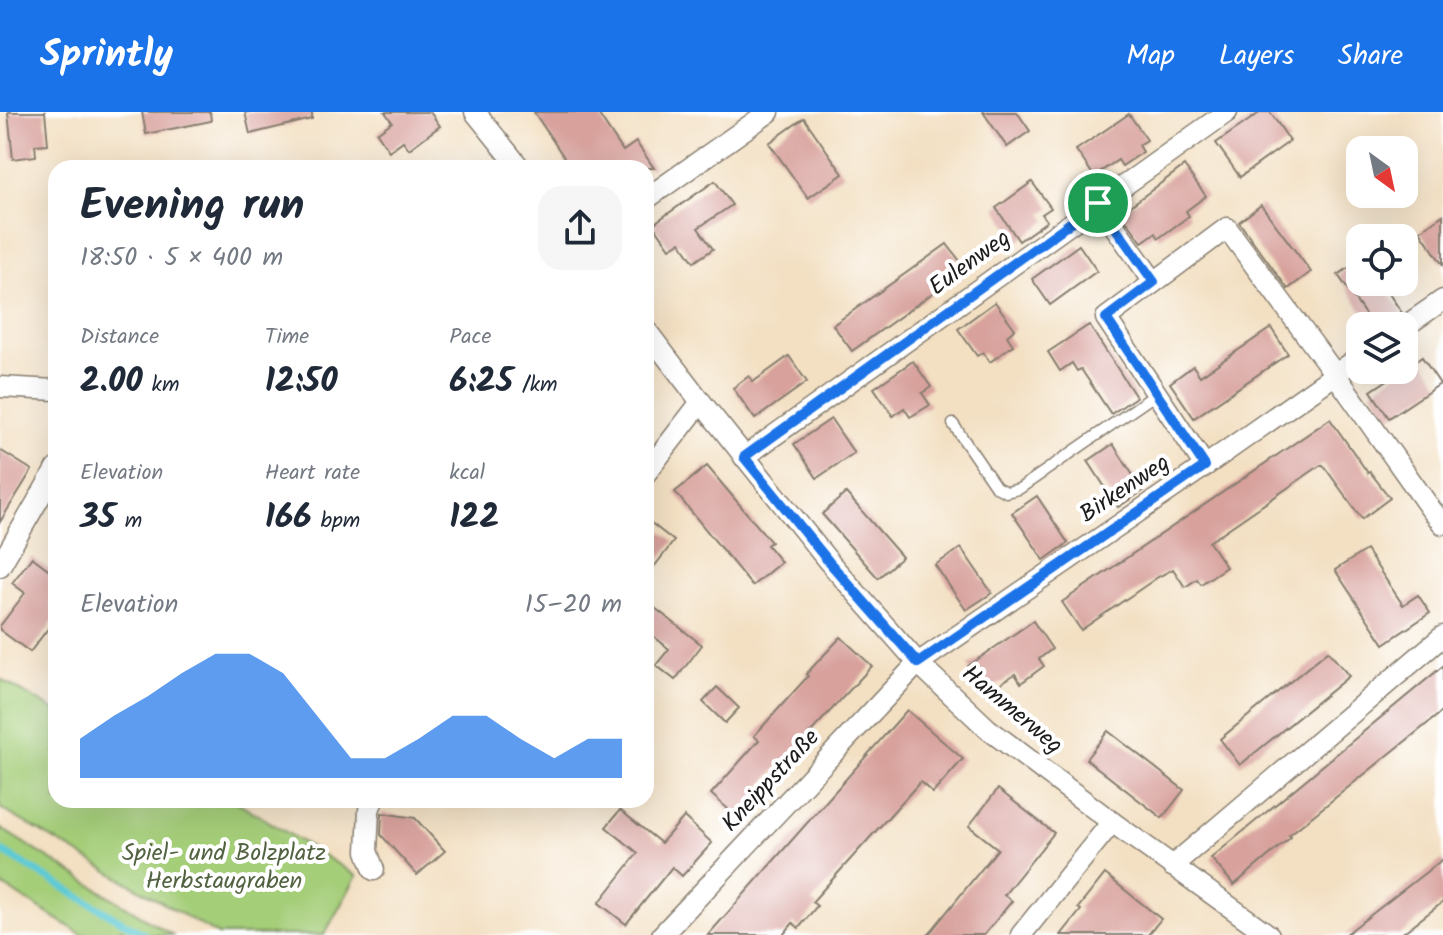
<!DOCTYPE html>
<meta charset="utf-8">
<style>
body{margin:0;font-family:Kalam,sans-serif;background:#f6f6f7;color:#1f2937;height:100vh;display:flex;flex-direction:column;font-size:30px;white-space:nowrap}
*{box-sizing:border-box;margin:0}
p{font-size:26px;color:#747a83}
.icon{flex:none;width:44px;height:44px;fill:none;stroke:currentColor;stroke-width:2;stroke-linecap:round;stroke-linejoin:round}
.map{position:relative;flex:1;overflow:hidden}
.panel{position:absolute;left:48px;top:48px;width:606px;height:648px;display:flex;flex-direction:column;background:#fff;border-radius:24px;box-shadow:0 8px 32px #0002}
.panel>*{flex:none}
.needle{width:52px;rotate:147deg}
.fabs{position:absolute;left:1346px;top:24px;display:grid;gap:16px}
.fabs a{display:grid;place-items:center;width:72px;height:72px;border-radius:16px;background:#fff;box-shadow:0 8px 32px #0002;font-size:40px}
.pin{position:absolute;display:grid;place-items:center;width:68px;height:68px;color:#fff;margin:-34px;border:4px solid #fff;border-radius:50%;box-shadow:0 2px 8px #0007}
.round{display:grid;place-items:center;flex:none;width:84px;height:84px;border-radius:24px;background:#f6f6f7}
.overview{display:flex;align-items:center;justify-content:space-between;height:136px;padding:0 32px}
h1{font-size:44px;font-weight:600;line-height:60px}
.stats{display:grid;grid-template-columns:repeat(3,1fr);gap:12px;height:136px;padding:8px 32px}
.stats div{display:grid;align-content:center}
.stats b{font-size:34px;font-weight:600}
.stats small{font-size:22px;font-weight:400}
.stats p{font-size:22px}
.chart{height:224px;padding:16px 32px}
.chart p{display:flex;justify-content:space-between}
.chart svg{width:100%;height:144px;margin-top:8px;fill:#1a73e8;opacity:.7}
header{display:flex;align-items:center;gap:48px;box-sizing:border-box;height:112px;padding:0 40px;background:#1a73e8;color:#fff}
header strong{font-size:38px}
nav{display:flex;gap:44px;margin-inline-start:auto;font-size:28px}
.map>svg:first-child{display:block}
.green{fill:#a5ce79;stroke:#60754a;stroke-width:2}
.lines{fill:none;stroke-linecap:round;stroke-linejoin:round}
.stream{stroke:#5ecad6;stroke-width:7}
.building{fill:#d8a19c}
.lane-casing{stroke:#887e70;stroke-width:13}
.street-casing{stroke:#887e70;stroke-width:23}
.lane{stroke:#fff;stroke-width:10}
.street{stroke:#fff;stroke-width:20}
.route-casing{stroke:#fff;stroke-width:16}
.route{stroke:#1a73e8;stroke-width:10}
.labels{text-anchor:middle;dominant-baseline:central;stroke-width:8;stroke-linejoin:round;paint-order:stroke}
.street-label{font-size:24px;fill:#1c1c1c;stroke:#fff}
.park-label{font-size:24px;fill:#536341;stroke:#fff}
</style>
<header>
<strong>Sprintly</strong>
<nav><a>Map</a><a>Layers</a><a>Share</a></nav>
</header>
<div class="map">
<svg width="1443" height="823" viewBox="0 0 1443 823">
<rect width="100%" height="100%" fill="#fff"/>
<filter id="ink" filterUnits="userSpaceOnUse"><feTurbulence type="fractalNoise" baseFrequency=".0125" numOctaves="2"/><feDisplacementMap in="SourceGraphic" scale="16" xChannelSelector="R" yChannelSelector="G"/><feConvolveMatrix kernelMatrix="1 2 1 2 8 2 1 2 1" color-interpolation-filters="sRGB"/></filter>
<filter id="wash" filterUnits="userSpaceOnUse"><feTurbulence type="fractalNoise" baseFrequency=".006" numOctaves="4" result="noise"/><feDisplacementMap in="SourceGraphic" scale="32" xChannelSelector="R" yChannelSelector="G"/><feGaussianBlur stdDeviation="1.8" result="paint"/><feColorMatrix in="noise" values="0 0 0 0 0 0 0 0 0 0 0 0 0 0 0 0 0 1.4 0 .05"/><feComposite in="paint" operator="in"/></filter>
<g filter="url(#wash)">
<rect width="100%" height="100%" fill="#f3e0c3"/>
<g class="green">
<path d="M0,567L56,599V688H234L357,764L324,823H218L0,696Z"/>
<path d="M0,716L172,823H130L121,817L117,823H83L0,772Z"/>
</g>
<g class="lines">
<path class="stream" d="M0,738L145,823"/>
</g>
<g id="blocks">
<g class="building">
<path d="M8,0H45L48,32L35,33L36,44L13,47Z"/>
<path d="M142,0H210L211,9L146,22Z"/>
<path d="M245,0H312V7L250,22Z"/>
<path d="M385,0H430L440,14L409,37L403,29L389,39L377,21L392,10Z"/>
<path d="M534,0H597L623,39L636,30L654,56H571Z"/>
<path d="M983,0H1017L1030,19L1007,35Z"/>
<path d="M1261,0H1270L1290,29L1240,65L1216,31Z"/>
<path d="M1129,2L1147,28L1139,33L1143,40L1122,54L1118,48L1094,64L1076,38Z"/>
<path d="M804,6L843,62L808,86L769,31Z"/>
<path d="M1184,54L1206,84L1186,99L1189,104L1159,126L1155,121L1142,130L1121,101Z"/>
<path d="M715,69L732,93L698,116L713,137L694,150L680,130L670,136L653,112Z"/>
<path d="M1032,70L1051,96L1042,102L1047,109L1019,129L996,96Z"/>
<path d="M1261,93L1311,160L1288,177L1239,110Z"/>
<path d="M1443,103V153L1420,119Z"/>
<path d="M947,132L966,157L852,239L833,213Z"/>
<path d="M1079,133L1097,159L1050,193L1032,167Z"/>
<path d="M1360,148V170H1381L1402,201L1382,214H1373L1338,163Z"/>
<path d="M995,190L1015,217L1007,224L1013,233L990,250L983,240L977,244L958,217Z"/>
<path d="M1089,213L1136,285L1111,302L1081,257L1077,259L1072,251L1060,259L1048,240Z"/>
<path d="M1271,216L1288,242L1194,306L1170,271L1193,254L1200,264Z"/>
<path d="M789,244L807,270L755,307L733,276L749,264L753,270Z"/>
<path d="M1422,245L1440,272L1389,306L1371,279Z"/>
<path d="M913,249L931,275L922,281L930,293L910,305L904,296L893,304L874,276Z"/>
<path d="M831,307L854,341L817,366L794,332Z"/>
<path d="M1330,307L1368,361L1370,360L1390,386L1362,407L1323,353H1321L1209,430L1226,455L1201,472L1197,467L1185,475L1173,457L1158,465L1081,518L1062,490Z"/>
<path d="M1113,332L1143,379L1118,395L1088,349Z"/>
<path d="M0,338L32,358L0,410Z"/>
<path d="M707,354L771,430L767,433L781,450L752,474L675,380Z"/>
<path d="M846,381L902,445L878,466L822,402Z"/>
<path d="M1037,384L1068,431L1044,448L1012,401Z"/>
<path d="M646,407L674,429L646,465Z"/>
<path d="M961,436L992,481L966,498L935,453Z"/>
<path d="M1366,438L1403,493L1418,483L1430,501L1384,532L1335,458Z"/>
<path d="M32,445L56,463V506L30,540L0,518V514L25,481L12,471Z"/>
<path d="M646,489L702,533L675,568L656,553L669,537L646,518Z"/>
<path d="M1033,509L1052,537L1039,547L1044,554L1021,571L1015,562L986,581L968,554Z"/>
<path d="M841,525L872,554L760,675L762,677L737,705L711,682L759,628L754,624L808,564L806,562Z"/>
<path d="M1328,539L1349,564L1240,653L1220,627Z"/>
<path d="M1443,554V599L1289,723L1291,725L1234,773L1211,746Z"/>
<path d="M717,575L739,596L725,611L703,590Z"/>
<path d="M907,598L963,647L933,681L920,670L812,790L817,794L799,816L793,811L783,823H708Z"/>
<path d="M1108,619L1184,678L1162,706L1086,647Z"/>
<path d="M998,677L1054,721L1004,783L1012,789L984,823H928L998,737L969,714Z"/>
<path d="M620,698L661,731L684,705L712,731L682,764L672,755L626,812L599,791L638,741L606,715Z"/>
<path d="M382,701L415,706L445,739L417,763L381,723Z"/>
<path d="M1443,747V790L1400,823H1345Z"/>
<path d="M1105,762L1161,807L1148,823H1061L1081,798L1078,796Z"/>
</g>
</g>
</g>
<g filter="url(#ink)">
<use href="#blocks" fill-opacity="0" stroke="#887e70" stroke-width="2"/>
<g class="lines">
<defs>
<path id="lane" d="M953,312L996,375L1006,380L1019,377L1156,282"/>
<g id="street">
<path d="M475,0L520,56"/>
<path d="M646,87L769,0"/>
<path d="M1098,91L1154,170"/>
<path d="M1404,215L1443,188"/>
<path d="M646,218L701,290L829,450L918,551L988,617L1112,710L1269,823"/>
<path d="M0,275L56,278"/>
<path d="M744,345L1227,0"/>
<path d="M1205,354L1106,206L1227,116L1335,262L1430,396L1443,412"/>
<path d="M646,361L701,290"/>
<path d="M0,454L56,357"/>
<path d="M373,688L369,698L367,739L374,758"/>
<path d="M1172,754L1443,524"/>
<path d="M662,823L918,551L1205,354L1360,245"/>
<path d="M1021,823L1112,710"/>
</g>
</defs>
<use href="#lane" class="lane-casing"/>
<use href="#street" class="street-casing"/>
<use href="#lane" class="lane"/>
<use href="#street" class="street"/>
</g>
</g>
<g class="lines" filter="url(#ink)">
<defs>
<path id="route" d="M1098,91L1154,170L1106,206L1205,354L918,551L829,450L744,345Z"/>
</defs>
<use href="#route" class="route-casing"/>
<use href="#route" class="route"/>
</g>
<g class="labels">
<g class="street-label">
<text transform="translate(970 151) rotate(-36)">Eulenweg</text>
<text transform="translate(1125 377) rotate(-34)">Birkenweg</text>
<text transform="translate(1012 598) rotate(40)">Hammerweg</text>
<text transform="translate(771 669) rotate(-47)">Kneippstraße</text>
</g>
<g class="park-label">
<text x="224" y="741">Spiel- und Bolzplatz<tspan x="224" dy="28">Herbstaugraben</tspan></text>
</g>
</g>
</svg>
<div class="fabs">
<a><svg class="needle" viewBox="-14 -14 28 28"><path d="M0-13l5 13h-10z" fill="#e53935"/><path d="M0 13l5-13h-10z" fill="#747a83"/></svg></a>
<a><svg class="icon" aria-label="locate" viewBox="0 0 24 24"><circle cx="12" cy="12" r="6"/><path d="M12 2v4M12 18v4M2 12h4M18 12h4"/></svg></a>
<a><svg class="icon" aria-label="layers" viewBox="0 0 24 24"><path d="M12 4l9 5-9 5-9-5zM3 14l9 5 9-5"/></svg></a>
</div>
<div class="pin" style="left:1098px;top:91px;background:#1e9e55"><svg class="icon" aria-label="arrive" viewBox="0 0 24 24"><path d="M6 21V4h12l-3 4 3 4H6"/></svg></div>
<section class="panel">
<div class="overview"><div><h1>Evening run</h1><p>18:50 · 5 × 400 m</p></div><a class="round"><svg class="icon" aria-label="share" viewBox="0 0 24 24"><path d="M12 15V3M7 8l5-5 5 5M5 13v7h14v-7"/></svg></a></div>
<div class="stats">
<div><p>Distance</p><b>2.00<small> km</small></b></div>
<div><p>Time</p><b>12:50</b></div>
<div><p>Pace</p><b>6:25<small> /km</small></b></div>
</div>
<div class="stats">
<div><p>Elevation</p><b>35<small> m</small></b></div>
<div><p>Heart rate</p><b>166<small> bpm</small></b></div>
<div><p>kcal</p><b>122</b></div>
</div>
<div class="chart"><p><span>Elevation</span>15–20 m</p>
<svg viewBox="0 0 160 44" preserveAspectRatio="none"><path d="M0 44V32L10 25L20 19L30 12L40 6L50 6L60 12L70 25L80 38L90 38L100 32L110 25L120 25L130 32L140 38L150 32L160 32V44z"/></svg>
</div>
</section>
</div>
